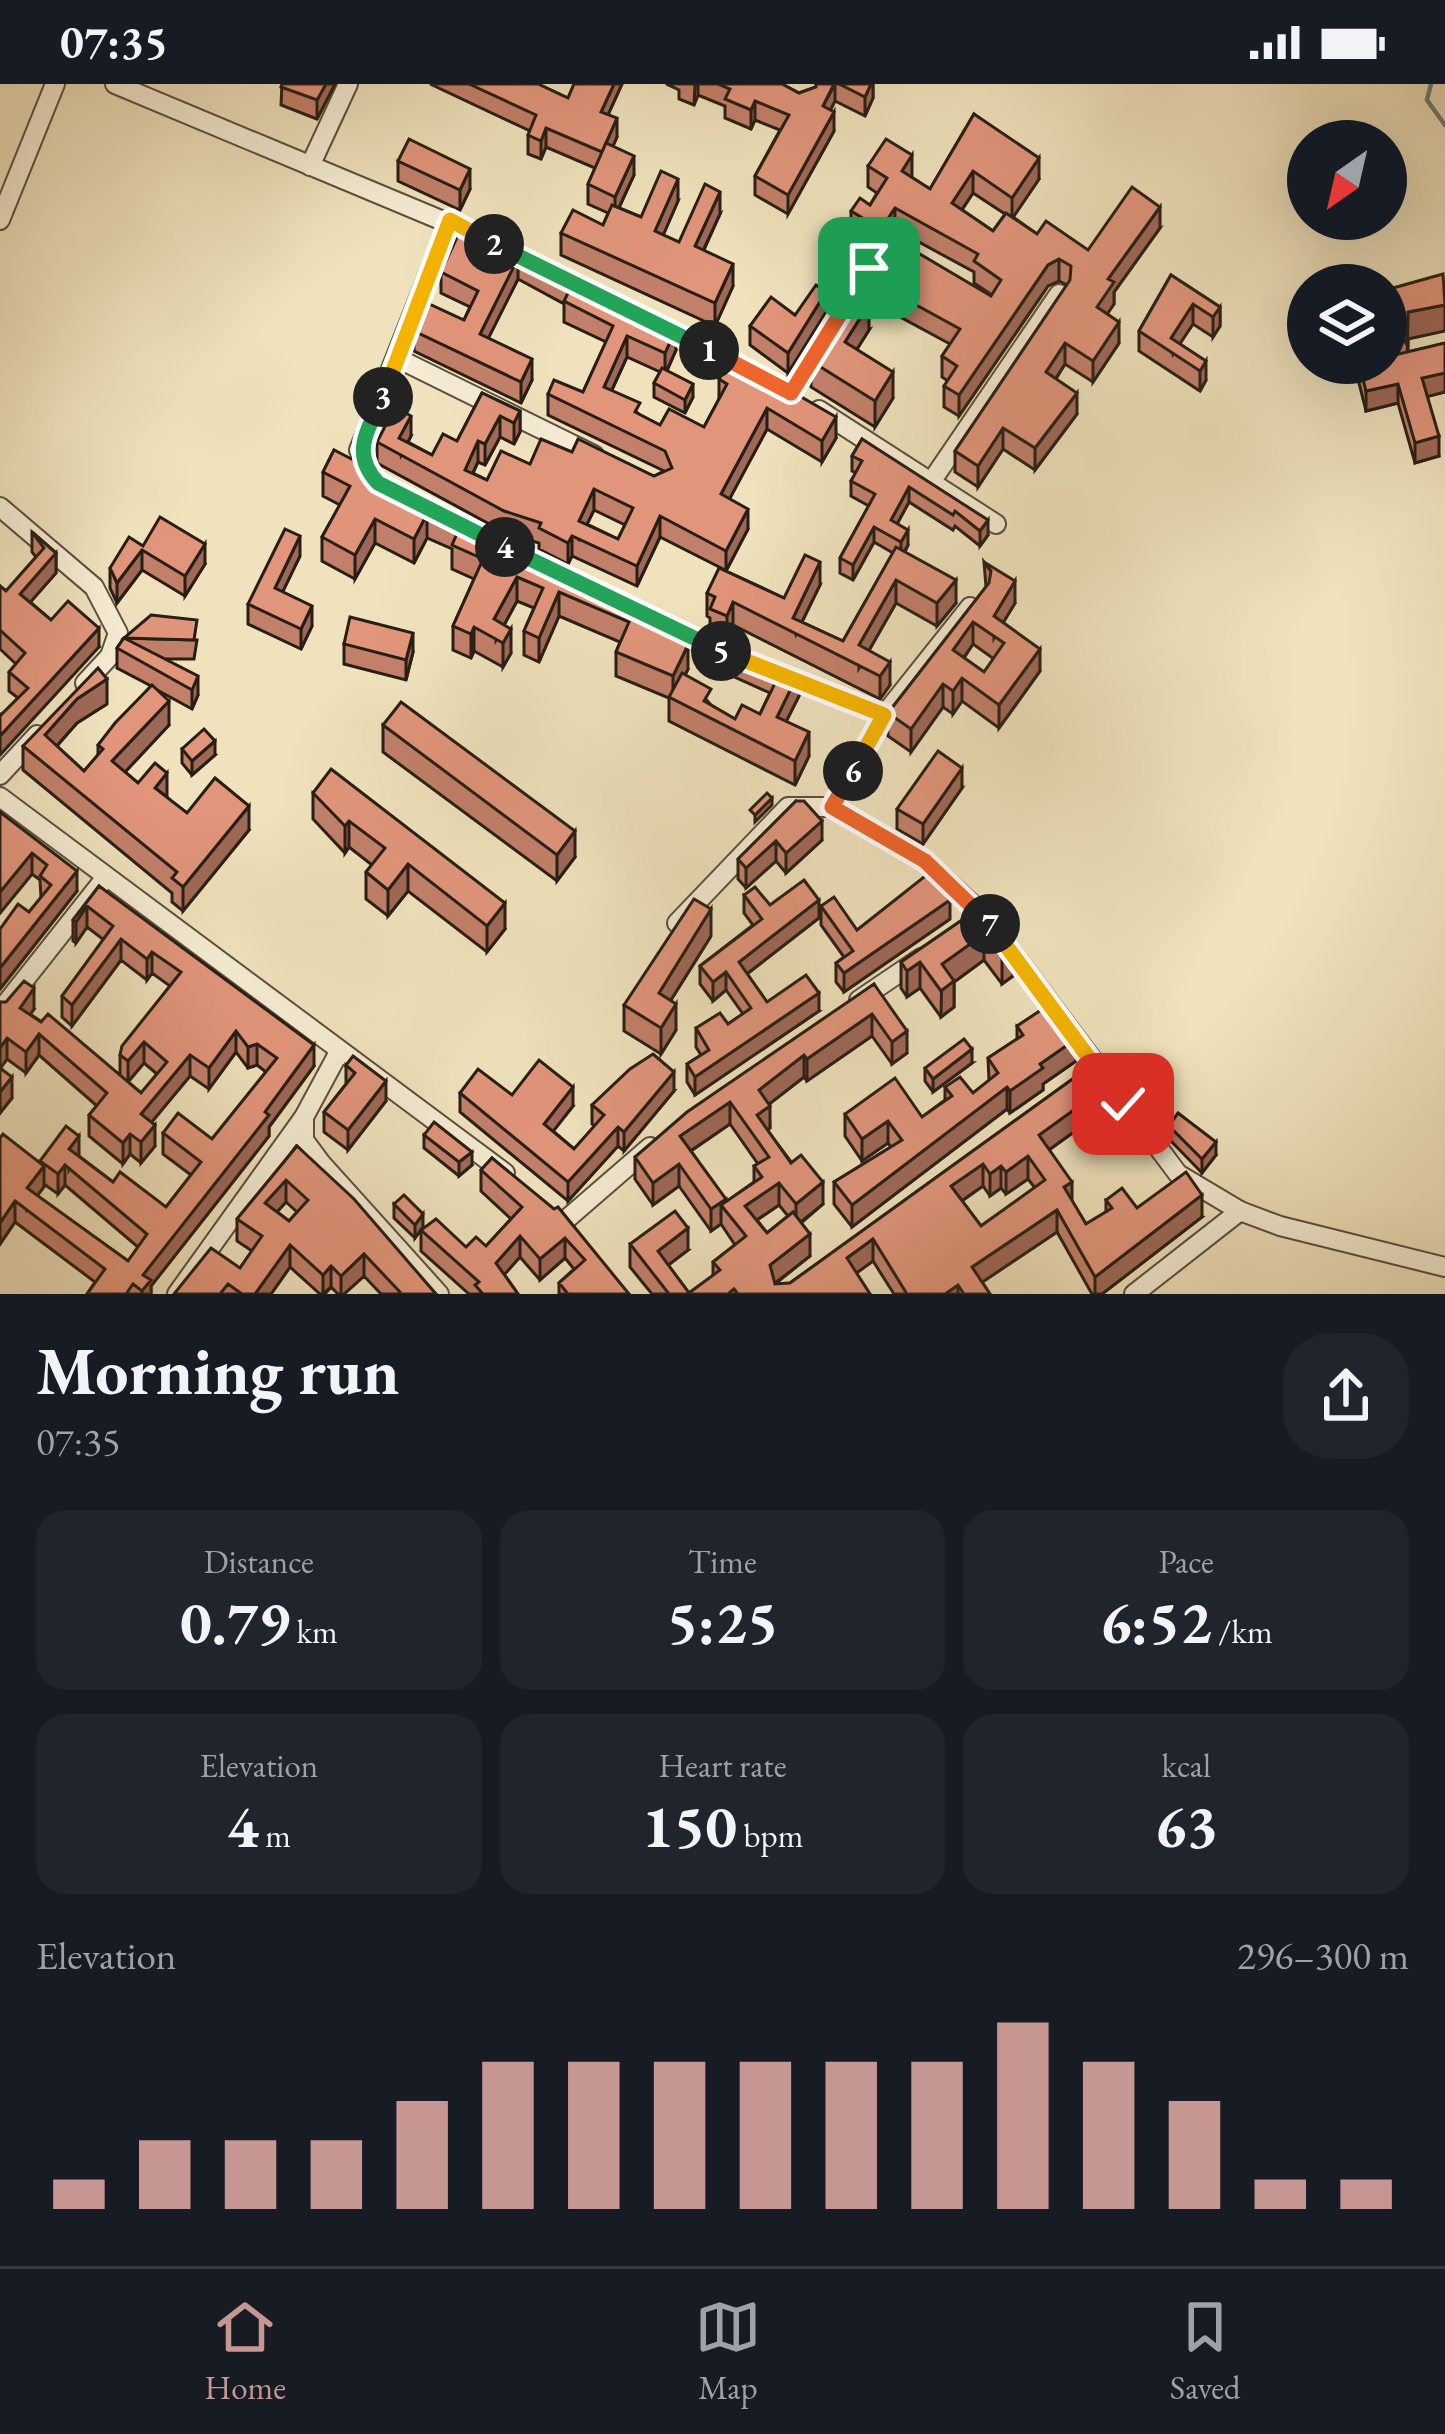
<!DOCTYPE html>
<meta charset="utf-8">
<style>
body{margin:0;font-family:"EB Garamond",serif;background:#20242c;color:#f1f3f6;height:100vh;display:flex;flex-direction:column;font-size:45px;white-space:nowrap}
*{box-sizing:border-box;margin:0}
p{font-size:39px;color:#9ea1a6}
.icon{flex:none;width:66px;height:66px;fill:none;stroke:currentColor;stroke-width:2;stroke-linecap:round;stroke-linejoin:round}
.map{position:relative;height:1210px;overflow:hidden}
.side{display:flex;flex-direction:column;background:#171b24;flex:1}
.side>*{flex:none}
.needle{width:78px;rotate:214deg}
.controls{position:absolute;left:1287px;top:36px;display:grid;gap:24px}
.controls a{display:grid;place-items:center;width:120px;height:120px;border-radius:50%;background:#171b24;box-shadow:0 12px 48px #0002;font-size:60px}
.pin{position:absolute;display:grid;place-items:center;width:102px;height:102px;color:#fff;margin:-51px;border-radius:24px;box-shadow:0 6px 18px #0006}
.km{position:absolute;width:60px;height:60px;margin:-30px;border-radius:50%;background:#222;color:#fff;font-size:33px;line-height:60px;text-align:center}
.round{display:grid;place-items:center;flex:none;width:126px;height:126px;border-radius:48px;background:#20242c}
.overview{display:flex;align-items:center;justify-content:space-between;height:204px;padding:0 36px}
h1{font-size:66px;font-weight:700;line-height:90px}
.figures{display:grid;grid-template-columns:repeat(3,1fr);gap:18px;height:204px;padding:12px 36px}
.figures div{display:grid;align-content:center;border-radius:30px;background:#20242c;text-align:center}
.figures b{font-size:60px;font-weight:700}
.figures small{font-size:33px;font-weight:400}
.figures p{font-size:33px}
.chart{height:336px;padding:24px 36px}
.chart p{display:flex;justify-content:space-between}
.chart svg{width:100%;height:216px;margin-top:12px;stroke:#c59692;stroke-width:6}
.status{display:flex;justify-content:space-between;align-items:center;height:84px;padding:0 60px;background:#171b24;direction:ltr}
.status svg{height:33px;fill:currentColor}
.tabs{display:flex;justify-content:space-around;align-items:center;height:168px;border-top:3px solid #363941;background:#171b24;font-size:33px;color:#9ea1a6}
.tabs a{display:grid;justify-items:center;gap:6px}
.tabs .on{color:#c59692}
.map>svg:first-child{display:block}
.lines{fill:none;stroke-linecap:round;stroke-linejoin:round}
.stream{stroke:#6c7d75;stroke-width:4.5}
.minor-casing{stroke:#5a4f3f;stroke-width:22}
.minor{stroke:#f5ecd3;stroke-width:18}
.wall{fill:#c2806a;stroke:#281e15;stroke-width:3;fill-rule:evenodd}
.shaded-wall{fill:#9e6856;stroke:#281e15;stroke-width:3}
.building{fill:#e1957b;stroke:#281e15;stroke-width:3;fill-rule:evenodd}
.split-1-casing{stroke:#fff;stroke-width:24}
.split-2-casing{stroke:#fff;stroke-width:24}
.split-3-casing{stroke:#fff;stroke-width:24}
.split-4-casing{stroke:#fff;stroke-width:24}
.split-5-casing{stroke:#fff;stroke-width:24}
.split-6-casing{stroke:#fff;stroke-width:24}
.split-7-casing{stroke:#fff;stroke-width:24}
.split-8-casing{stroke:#fff;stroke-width:24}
.split-1{stroke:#f0652b;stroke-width:15}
.split-2{stroke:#22a559;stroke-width:15}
.split-3{stroke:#f5b400;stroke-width:15}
.split-4{stroke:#22a559;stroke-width:15}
.split-5{stroke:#22a559;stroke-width:15}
.split-6{stroke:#f5b400;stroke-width:15}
.split-7{stroke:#f0652b;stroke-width:15}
.split-8{stroke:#f5b400;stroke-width:15}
</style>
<div class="status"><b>07:35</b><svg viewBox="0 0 49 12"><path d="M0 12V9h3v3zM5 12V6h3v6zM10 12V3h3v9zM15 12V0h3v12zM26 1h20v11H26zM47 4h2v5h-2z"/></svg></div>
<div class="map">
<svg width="1445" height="1210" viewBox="0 0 1445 1210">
<rect width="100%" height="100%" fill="#efe2bc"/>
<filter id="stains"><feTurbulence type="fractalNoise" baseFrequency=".00167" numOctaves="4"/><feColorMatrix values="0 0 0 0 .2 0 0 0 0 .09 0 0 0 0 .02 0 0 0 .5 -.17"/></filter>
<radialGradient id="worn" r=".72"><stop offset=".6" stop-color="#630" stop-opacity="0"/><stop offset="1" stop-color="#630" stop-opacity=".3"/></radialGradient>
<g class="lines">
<path class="stream" d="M1431,0L1427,16L1445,41"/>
<defs>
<g id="minor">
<path d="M115,0L479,152"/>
<path d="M310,82L348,0"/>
<path d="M0,136L55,0"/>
<path d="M842,228L869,185"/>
<path d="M654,239L747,286"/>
<path d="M399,275L594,371"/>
<path d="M791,309L824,257"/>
<path d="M819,326L996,440"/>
<path d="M374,395L359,366L450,136"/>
<path d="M931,398L1059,210"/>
<path d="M0,423L94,503L118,549L110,572L85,599"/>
<path d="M970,523L884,631L832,723L925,777L984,831L1178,1090L1240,1127L1280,1142L1445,1183"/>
<path d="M634,528L718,566"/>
<path d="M777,589L884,631"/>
<path d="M0,691L37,651"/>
<path d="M0,713L505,1089"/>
<path d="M677,839L788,723H832"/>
<path d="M859,916L921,874"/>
<path d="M0,927L106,793"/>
<path d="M304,1033V1056L321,1079L439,1210"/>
<path d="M568,1134L650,1063"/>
<path d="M177,1210L304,1033L339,968"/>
<path d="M1134,1210L1240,1127"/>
</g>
</defs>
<use href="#minor" class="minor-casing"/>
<use href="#minor" class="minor"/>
</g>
<g class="wall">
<path d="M282,0H335L317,35L281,21Z"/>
<path d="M430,0H538L568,14L574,0H622L608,31L617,53L613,62L634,91L619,124L641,133L678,117L663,151L679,158L720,130L704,166L733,202L715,242L561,171V149L603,141L608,129L588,120V100L595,84L546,63L541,75L528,70V51L530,47Z"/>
<path d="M666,0H782L799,9L816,3V0H873V14L865,32L835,17L830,26L834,47L788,130L755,111V92L780,46L755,36L751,45L725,34V22L698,11L694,21L679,15V6Z"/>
<path d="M974,30L1039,95L1013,133L1037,150L1088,166L1160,144L1114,208V220L1107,230L1119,259L1093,298L1065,280L1056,295L1077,330L1035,386L1003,365L978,403L955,388V367L1067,201L1059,197L1048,202L959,332L944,323V302L948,297L942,293V272L950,260L867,215V194L992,211L974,199V188L895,145L881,167L851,148V127L870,121L877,109L868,103V82L911,93L930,105ZM973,109L1005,130L993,147L962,126Z"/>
<path d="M398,77L470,105L460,126L398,97Z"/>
<path d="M464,138L676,266L667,287L693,313L685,329L654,313V299L660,288L627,273L612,306L640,331L660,341L704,343L719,315V295L836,354L822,378L767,345L729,415L748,445L726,487L784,514L820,501L802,538L843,557L893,469L874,458L853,496L840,489V474L869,422L851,412V397L856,389L852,387V372L862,355L988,451L980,462L955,442L953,446L909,418L897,440L908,461L905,468L956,519L937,542L896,519L869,566L890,601L880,615L733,541L727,555L710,548V534L707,532V509L725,486L660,453L637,502L572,472L568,480L539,465V459L504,448L377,379V358L411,352L408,358L432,371L457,357L482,309L520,327V348L514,360L500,353L485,381L478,378L473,389L487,396L572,368L654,392L664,387L548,331V310L583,308L606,258L564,238V220L518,195L488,254L532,296L521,319L414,267V247L464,236L470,223L441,209V188ZM594,426L625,441L618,455L587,440Z"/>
<path d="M1171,191L1220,223V242L1213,253L1193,240L1180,259L1206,296L1200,307L1139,267V247Z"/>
<path d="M1386,206L1408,255V268L1445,259V308L1427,312L1439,372L1415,379L1398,319L1366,327L1359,299V279L1398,270L1393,259Z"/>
<path d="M826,228L788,289L750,261V242L795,231Z"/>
<path d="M869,246L857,265L893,314L875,343L811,303V277Z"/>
<path d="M334,366L651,543L688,585L685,591L711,621L735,635L760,630L770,609L697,576V553L799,588V612L786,637L809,672L795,701L669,637V614L616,592V568L620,558L559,532L539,578L524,571V547L534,524L517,517L504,541L511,569L503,583L474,567L471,574L453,566V542L474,495L452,485V465L427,454L414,479L375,459L355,495L322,477V453L340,421L323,412V388Z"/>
<path d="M32,448L56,469V489L30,518L51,536L99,563L1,631L18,614L9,607V588L16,580L0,565V502L6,507L36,473L32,468Z"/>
<path d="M143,462L205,480L185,512L142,486L117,519L110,504V484Z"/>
<path d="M300,472L282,508L312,542L301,565L248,540V520Z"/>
<path d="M984,478L1015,519L1003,538L1040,587L999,644L962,617L953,630L943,623L911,668L888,652V629L986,503ZM973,560L994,575L984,588L964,574Z"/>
<path d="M124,554L197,556L194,575H164L198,611L192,625L159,607L169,641L125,688L138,699L167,714L187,729L249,746L183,827L172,818V809L23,686V662L107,620L77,639L57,662L84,687L98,671V661L151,602L117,584V564Z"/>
<path d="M344,560L413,568L406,596L344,580Z"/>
<path d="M383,641L575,773L557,797L383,668Z"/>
<path d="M182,665L215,671L192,691L182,679Z"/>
<path d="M962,704L923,760L897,745V725Z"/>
<path d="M313,709L505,845L487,868L408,807L388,832L366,815V788L372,781L349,763L345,769L313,735Z"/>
<path d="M796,717L822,756L786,789L776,777L746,804L738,795V775Z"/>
<path d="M0,728L77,807L0,905V845L29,828L41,814L40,796L32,790L0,829Z"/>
<path d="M99,802L314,982L269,1043V1052L151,1202V1210H87L95,1198L15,1138L0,1160V1054L40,1079V1077L79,1072L113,1098L166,1123L191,1091L163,1070V1049L212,1055L266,988L257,981L248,984L236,968L209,1005L190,992L151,1038L155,1062L141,1079L130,1070L123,1080L89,1052V1031L97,1022L39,971L26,989L7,975L0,984L12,1014L0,1029V918L34,925L30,930L120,991V971L170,902L152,889L147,896L121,876L72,942L62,933V912L104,856L87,843L76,859L73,857V836ZM144,979L157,990L141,1009L128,998ZM44,1100L58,1110L65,1101L138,1163L128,1177L37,1112Z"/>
<path d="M744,811L770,821L819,834L747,890L767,918L819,927L695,1011L687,998V980L701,971L696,963V944L728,940L743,930L726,906L713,917L700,900V882L753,841L744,829Z"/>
<path d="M821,822L857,846L950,835L844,908L836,898V879L844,873L821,841Z"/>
<path d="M981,823L1013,892L1002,900L984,876L954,898V923L941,933L920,904L907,913L901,904V878Z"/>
<path d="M711,852L671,916L676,946L661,970L624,947V921Z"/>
<path d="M874,900L907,969L892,980L872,952L807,997L804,993L769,1020L770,1044L767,1046L823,1120L801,1139L810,1172L775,1200L790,1199L1092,981L1107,1024L1049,1066L1072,1117L1086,1140L1106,1128V1116L1137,1124L1202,1133L1102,1210H1092L1057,1148L982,1198L990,1210H894L873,1177L856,1189L870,1210H652L630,1183V1160L688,1166L668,1181L689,1209L713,1192V1178L735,1161L721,1140L711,1147L679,1102L653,1121L635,1095V1073ZM730,1040L758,1080L754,1082V1098L726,1118L691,1067ZM1028,1095L1035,1104L981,1142L962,1117L983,1102L990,1112L1001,1104L1006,1110ZM779,1121L788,1132L767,1149L757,1136Z"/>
<path d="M1017,942L1076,977L1043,1000V1006L1010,1029L1007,1025L852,1143L834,1120V1098L891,1063L888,1059L862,1077L845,1052V1030L922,1033L945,1016V1003L973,1009L989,997L988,974L1017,955Z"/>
<path d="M972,979L933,1008L925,997V984Z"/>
<path d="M346,981L386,1017L348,1066L324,1048V1028L346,1000Z"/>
<path d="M674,1007L624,1067L618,1062L568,1117L460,1028V1009L512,1011L573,1022L553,1047L574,1065L595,1042L592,1040V1021Z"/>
<path d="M1169,1042L1216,1071L1202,1089L1169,1055Z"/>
<path d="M424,1051L472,1081L459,1092L424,1064Z"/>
<path d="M297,1062L436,1210H381L364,1192L344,1210H338L331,1203L325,1210H320L290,1183L271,1210H174L240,1184L252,1167L237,1157V1135ZM286,1118L297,1128L289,1137L277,1128Z"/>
<path d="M492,1074L629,1210H559V1199L574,1185L565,1174L540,1196L520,1173L504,1190L518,1210H469L421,1167V1146L466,1163L486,1162L511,1135L481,1107V1086Z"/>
<path d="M394,1120L423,1143L415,1154L394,1134Z"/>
</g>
<g class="shaded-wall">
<path d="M326,0H335L317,35V16Z"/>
<path d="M614,0H622L601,46V28Z"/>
<path d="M695,0H698V11L694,21Z"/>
<path d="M835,0V17L823,41V22Z"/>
<path d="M871,0H873V14L865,32V13Z"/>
<path d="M755,17V36L751,45V26Z"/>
<path d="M834,28V47L788,130V111Z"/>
<path d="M617,34V53L602,87V68Z"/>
<path d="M546,44V63L541,75V57Z"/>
<path d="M912,71V92L902,108V87Z"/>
<path d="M634,72V91L615,132V113Z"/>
<path d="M1039,74V95L1012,135V114Z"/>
<path d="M470,85V105L460,126V106Z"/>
<path d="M973,87V109L952,140V119Z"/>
<path d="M678,95V117L655,170V147Z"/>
<path d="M720,108V130L695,184V162Z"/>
<path d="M1160,123V144L1114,208V220L1097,245V223L1108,195Z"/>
<path d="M895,124V145L881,167V145Z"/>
<path d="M518,174V195L480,271V250Z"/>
<path d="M1059,175V197L1048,202L959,332V311L1048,181Z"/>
<path d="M733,180V202L715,242V219Z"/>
<path d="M826,208V228L788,289V269Z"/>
<path d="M869,220V246L845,284V258Z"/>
<path d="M1193,220V240L1173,270L1171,254Z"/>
<path d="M1445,221V247L1408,255L1407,287L1408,228Z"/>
<path d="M1220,223V242L1213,253V233Z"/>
<path d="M1393,233V259L1386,261V235Z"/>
<path d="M1119,238V259L1093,298V277Z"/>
<path d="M676,245V266L665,290V269Z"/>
<path d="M627,252V273L604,323V303Z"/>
<path d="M1065,259V280L1046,309V288Z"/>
<path d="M532,275V296L521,319V298Z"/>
<path d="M1206,277V296L1200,307V287Z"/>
<path d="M893,288V314L875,343V317Z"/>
<path d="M1445,289V308L1422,314V294Z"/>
<path d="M693,300V313L685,329V316Z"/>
<path d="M1398,300V319L1366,327V307Z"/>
<path d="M1077,309V330L1035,386V364Z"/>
<path d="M767,324V345L721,431V410Z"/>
<path d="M520,327V348L514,360V339Z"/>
<path d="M411,332V352L401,371L399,354Z"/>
<path d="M500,332V353L485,381V360Z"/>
<path d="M836,333V354L822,378V357Z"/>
<path d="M1003,344V365L978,403V382Z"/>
<path d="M1439,352V372L1415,379V359Z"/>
<path d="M478,357V378L465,406V386Z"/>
<path d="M909,403V418L891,451V436Z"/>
<path d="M594,405V426L579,457V437Z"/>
<path d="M748,425V445L726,487V467Z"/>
<path d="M427,430V454L414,479V455Z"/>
<path d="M660,432V453L637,502V482Z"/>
<path d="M375,435V459L355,495V471Z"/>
<path d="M988,436V451L980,462V447Z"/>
<path d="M874,443V458L853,496V481Z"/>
<path d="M908,446V461L901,473V458Z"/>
<path d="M300,452V472L275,524V504Z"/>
<path d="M572,452V472L568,480V459Z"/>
<path d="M205,460V480L185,512V492Z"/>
<path d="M142,466V486L117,519V499Z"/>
<path d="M56,469V489L20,530V510Z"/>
<path d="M820,478V501L796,550L793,534Z"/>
<path d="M517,493V517L496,556L494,535Z"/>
<path d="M896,496V519L859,584V561Z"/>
<path d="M956,496V519L937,542V519Z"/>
<path d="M1015,497V519L994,554V532Z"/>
<path d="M559,508V532L539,578V554Z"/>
<path d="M733,518V541L727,555V532Z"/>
<path d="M312,522V542L301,565V545Z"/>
<path d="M973,538V560L953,589V566Z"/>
<path d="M474,543V567L471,574V550Z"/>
<path d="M99,544V563L0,671V652Z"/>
<path d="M511,545V569L503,583V559Z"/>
<path d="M413,549V568L406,596V576Z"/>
<path d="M688,561V585L673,616V592Z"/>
<path d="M1040,565V587L999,644V621Z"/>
<path d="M890,578V601L880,615V592Z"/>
<path d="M799,588V612L777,656V633Z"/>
<path d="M198,592V611L192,625V606Z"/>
<path d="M962,594V617L953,630V607Z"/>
<path d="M107,595V620L77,639L45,675V651L77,615Z"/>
<path d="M943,600V623L911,668V645Z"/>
<path d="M169,617V641L112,702V677Z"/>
<path d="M809,648V672L795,701V677Z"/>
<path d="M215,657V671L192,691V677Z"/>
<path d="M962,684V704L923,760V740Z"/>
<path d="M167,689V713L155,704Z"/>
<path d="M772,714V721L755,738V731Z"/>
<path d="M249,722V746L183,827V803Z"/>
<path d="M349,737V763L345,769V742Z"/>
<path d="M822,737V756L786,789V769Z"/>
<path d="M575,747V773L557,797V771Z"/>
<path d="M776,757V777L746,804V784Z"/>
<path d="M32,769V790L0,829V808Z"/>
<path d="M408,780V807L388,832V806Z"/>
<path d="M77,787V807L0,905V884Z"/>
<path d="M819,816V834L739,896V878Z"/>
<path d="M950,816V835L844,908V889Z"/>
<path d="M505,819V845L487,868V842Z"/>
<path d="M87,822V843L76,859V838Z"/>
<path d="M711,825V852L659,935V909Z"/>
<path d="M984,850V876L954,898V923L941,933L942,880Z"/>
<path d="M121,855V876L72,942V921Z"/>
<path d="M1013,866V892L1002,900V874Z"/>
<path d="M152,868V889L147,896V875Z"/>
<path d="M920,878V904L907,913V887Z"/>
<path d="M726,888V906L713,917V898Z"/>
<path d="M34,904V925L20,945V924Z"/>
<path d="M819,909V927L695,1011V993Z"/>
<path d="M676,920V946L661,970V944Z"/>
<path d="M872,930V952L807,997V975Z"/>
<path d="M236,947V968L209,1005V984Z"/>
<path d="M907,947V969L892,980V958Z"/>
<path d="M39,950V971L26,989V968Z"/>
<path d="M7,954V975L0,985V964Z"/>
<path d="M1076,955V977L1043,1000V1006L1010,1029V1007L1040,980Z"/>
<path d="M144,958V979L128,998V977Z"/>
<path d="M257,960V981L248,984V963Z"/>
<path d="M314,961V982L269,1043V1052L151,1202V1210H142L143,1191Z"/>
<path d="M972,965V979L933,1008V995Z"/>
<path d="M190,971V992L141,1051V1030Z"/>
<path d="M804,971V993L759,1028V1006Z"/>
<path d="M674,988V1007L624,1067V1048Z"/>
<path d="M12,993V1014L0,1029V1008Z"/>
<path d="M386,997V1017L348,1066V1046Z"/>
<path d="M1107,1002V1024L1039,1073V1051Z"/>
<path d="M573,1003V1022L544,1059V1040Z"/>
<path d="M1007,1003V1025L852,1143V1121Z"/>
<path d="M730,1018V1040L680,1074V1052Z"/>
<path d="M770,1022V1044L757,1053V1031Z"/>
<path d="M888,1037V1059L862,1077V1055Z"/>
<path d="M155,1041V1062L141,1079V1058Z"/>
<path d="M618,1043V1062L568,1117V1098Z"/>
<path d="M130,1050V1070L123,1080V1059Z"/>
<path d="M79,1052V1072L69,1086V1065Z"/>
<path d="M1216,1058V1071L1202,1089V1075Z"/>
<path d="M472,1068V1081L459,1092V1078Z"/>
<path d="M1028,1072V1095L1006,1110V1088Z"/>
<path d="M679,1080V1102L653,1121V1099Z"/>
<path d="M983,1080V1102L951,1124V1102Z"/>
<path d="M65,1081V1101L58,1110V1090Z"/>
<path d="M44,1082V1103L27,1125V1104Z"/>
<path d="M1001,1082V1104L990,1112V1090Z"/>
<path d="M286,1096V1118L265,1141V1119Z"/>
<path d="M823,1098V1120L796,1142V1120Z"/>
<path d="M1072,1098V1120L1064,1103Z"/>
<path d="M779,1099V1121L745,1144V1122Z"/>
<path d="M1202,1111V1133L1102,1210H1095V1193Z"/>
<path d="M726,1115V1127L721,1121V1140L711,1147V1125Z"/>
<path d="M15,1117V1138L0,1160V1139Z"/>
<path d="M1057,1126V1148L972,1205V1183Z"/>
<path d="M423,1130V1143L415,1154V1141Z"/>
<path d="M688,1144V1166L658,1189V1167Z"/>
<path d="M810,1150V1172L770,1203V1181Z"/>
<path d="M520,1152V1173L496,1200V1179Z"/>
<path d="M565,1154V1174L540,1196V1175Z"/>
<path d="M873,1155V1177L847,1196V1174Z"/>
<path d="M290,1161V1183L271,1210H255Z"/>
<path d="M364,1170V1192L344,1210H341V1192Z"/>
<path d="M331,1182V1203L323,1210V1191Z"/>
<path d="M958,1201V1210H945Z"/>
</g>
<g class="building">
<path d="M282,0H326L317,16L281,3Z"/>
<path d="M469,0H538L568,14L574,0H614L601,28L617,34L602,68L546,44L541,57L528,51L536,31Z"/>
<path d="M718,0H782L799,9L816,3V0H834L823,22L834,28L788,111L755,92L789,31L755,17L751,26L725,15L730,5Z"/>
<path d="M839,0H871L865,13Z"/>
<path d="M974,30L1039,74L1012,114L973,87L952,119L993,147L1006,129L1037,150L1046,137L1088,166L1132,103L1160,123L1108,195L1114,198L1097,223L1119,238L1093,277L1065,259L1046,288L1077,309L1035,364L1003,344L978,382L955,367L1070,196L1071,182L1059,175L1048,181L959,311L944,302L957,282L942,272L960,245L867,194L891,153L991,212L1001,196L974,177L978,170L895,124L881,145L851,127L860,114L870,121L887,94L868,82L886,55L912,71L902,87L930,105Z"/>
<path d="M409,55L470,85L460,106L398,77Z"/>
<path d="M606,59L634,72L615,113L588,100Z"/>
<path d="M661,87L678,95L655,147L679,158L705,100L720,108L695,162L733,180L715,219L561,149L573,126L603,141L612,121L641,133Z"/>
<path d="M464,138L676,245L665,269L627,252L604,303L640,319L635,328L660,341L669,325L704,343L727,300L719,295L732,273L836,333L822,357L767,324L721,410L748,425L726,467L660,432L637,482L572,452L568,459L539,444L541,439L504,427L377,358L395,323L411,332L399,354L432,371L443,350L457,357L482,309L520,327L514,339L500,332L485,360L478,357L465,386L487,396L501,367L530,380L541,355L572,368L578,355L654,392L672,384L665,367L548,310L554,296L583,308L613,242L564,217L571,203L518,174L480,250L532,275L521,298L414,247L427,219L464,236L478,207L441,188ZM594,405L633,424L618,455L579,437Z"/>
<path d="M1443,190L1445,221L1408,228L1407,261L1393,233L1386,235V206Z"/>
<path d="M1171,191L1220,223L1213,233L1193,220L1171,254L1206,277L1200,287L1139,247Z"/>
<path d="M816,201L826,208L788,269L750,242L771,213L795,231Z"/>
<path d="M853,210L869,220L845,258L893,288L875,317L811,277Z"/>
<path d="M1445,259V289L1422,294L1439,352L1415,359L1398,300L1366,307L1359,279H1386V273Z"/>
<path d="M662,284L693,300L685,316L654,299Z"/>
<path d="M862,355L988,436L980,447L955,427L953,431L909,403L891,436L908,446L901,458L874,443L853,481L840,474L875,410L851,397L862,377L852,372Z"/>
<path d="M334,366L651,528L646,541L688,561L673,592L616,568L629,538L559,508L539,554L524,547L543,504L517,493L494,535L511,545L503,559L474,543L471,550L453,542L483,475L452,461L459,445L427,430L414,455L375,435L355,471L322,453L350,402L323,388Z"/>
<path d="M160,433L205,460L185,492L142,466L117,499L110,484L129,453L143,462Z"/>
<path d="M285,445L300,452L275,504L312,522L301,545L248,520Z"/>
<path d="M32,448L56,469L20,510L51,536L68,517L99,544L0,652V630L1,631L28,604L9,588L25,569L0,546V502L6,507L44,464Z"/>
<path d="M896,463L956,496L937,519L896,496L859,561L890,578L880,592L733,518L727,532L710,525L715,513L707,509L719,484L784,514L805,471L820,478L793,534L843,557Z"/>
<path d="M984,478L1015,497L994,532L1040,565L999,621L962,594L953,607L943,600L911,645L888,629L989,499L991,487ZM973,538L1004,559L984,588L953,566Z"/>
<path d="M151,531L197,536L194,556L124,554Z"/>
<path d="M350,533L413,549L406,576L344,560Z"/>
<path d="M699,549L799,588L777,633L809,648L795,677L669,613L682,589L711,605L704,617L735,635L742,621L760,630L780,589L697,553Z"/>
<path d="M124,554L198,592L192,606L117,564Z"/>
<path d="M98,584L107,595L77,615L45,651L84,687L103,665L98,661L115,639L152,601L169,617L112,677L138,699L155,679L167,689L155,704L187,729L215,694L249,722L183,803L172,794L177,788L23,662Z"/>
<path d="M401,618L575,747L557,771L383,641Z"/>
<path d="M204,645L215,657L192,677L182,665Z"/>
<path d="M938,667L962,684L923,740L897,725Z"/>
<path d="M331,685L505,819L487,842L408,780L388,806L366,788L385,764L349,737L345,742L313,709Z"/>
<path d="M767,709L772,714L755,731L750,726Z"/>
<path d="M796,717H804L822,737L786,769L776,757L746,784L738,775Z"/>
<path d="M0,728L77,787L0,884V845L18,820L29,828L51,801L40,792L47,781L32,769L0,808Z"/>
<path d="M929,789L950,816L844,889L836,879L853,867L821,822L834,813L857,846Z"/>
<path d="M804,796L819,816L739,878L767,918L806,891L819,909L695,993L687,980L709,966L696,944L720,929L728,940L751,924L726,888L713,898L700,882L762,835L744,811L755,803L770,821Z"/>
<path d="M99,802L314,961L265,1028L269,1031L143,1191L151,1196L142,1207L133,1200L126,1210H87L105,1185L15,1117L0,1139V1054L3,1050L44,1082L27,1104L128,1177L147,1150L65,1081L58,1090L40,1077L66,1042L79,1052L69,1065L113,1098L120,1088L166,1123L201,1078L163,1049L178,1029L212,1055L277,974L257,960L248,963L236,947L209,984L190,971L141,1030L155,1041L141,1058L130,1050L123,1059L89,1031L107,1009L39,950L26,968L7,954L0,964V918H6L24,897L34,904L20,924L41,938L48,930L141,1009L167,978L144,958L128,977L120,971L122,962L181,888L152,868L147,875L121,855L72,921L62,912L113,842L87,822L76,838L73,836Z"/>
<path d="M694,815L711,825L659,909L676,920L661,944L624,921Z"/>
<path d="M981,823L1013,866L1002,874L984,850L942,880L954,897L941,907L920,878L907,887L901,878Z"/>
<path d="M874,900L907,947L892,958L872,930L807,975L804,971L759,1006L770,1022L757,1031L791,1079L801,1071L823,1098L796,1120L779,1099L745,1122L767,1149L793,1128L810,1150L770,1181L775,1200L790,1199L1092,981L1107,1002L1039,1051L1072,1098L1064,1103L1086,1140L1112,1124L1106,1116L1122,1104L1137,1124L1186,1088L1202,1111L1095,1193L1057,1126L972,1183L990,1210H964L958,1201L945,1210H907L873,1155L847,1174L870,1210H738L734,1205L728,1210H669L630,1160L675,1127L688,1144L658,1167L689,1209L720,1186L713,1178L746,1152L721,1121L762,1093L754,1082L769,1073L730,1018L680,1052L726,1115L711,1125L679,1080L653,1099L635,1073L687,1028ZM1028,1072L1045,1096L981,1142L951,1102L983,1080L990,1090L1001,1082L1006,1088Z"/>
<path d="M1050,920L1076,955L1040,980L1043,984L1010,1007L1007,1003L852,1121L834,1098L902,1056L888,1037L862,1055L845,1030L895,994L922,1033L952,1012L945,1003L960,993L973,1009L998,989L988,974L1023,951L1017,942Z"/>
<path d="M964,955L972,965L933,995L925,984Z"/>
<path d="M653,970L674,988L624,1048L618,1043L568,1098L460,1009L478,985L512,1011L539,976L573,1003L544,1040L574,1065L604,1031L592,1021L630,985Z"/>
<path d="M353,972L386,997L348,1046L324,1028L355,989L346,981Z"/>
<path d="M0,984L12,993L0,1008Z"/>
<path d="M1178,1029L1216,1058L1202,1075L1169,1042Z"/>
<path d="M434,1038L472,1068L459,1078L424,1051Z"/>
<path d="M297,1062L354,1115L436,1210H399L400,1208L364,1170L341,1192L331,1182L323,1191L290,1161L255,1210H242L228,1200L220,1210H174L211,1164L240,1184L262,1152L237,1135ZM286,1096L308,1116L289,1137L265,1119Z"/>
<path d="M492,1074L554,1125L558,1123L629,1210H568L559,1199L585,1176L565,1154L540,1175L520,1152L496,1179L518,1210H483L475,1201L479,1198L421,1146L436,1135L466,1163L476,1153L486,1162L522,1123L481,1086Z"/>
<path d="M404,1111L423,1130L415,1141L394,1120Z"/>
</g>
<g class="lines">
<defs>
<path id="split-1" d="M709,266L791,309L869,184"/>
<path id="split-2" d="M494,160L709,266"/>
<path id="split-3" d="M383,313L450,136L494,160"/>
<path id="split-4" d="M383,313C368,346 350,369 378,399L505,463"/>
<path id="split-5" d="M505,463L721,567"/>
<path id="split-6" d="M721,567L884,631L853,687"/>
<path id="split-7" d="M853,687L832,723L925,777L990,840"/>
<path id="split-8" d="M990,840L1123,1020"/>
</defs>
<use href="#split-1" class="split-1-casing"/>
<use href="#split-2" class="split-2-casing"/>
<use href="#split-3" class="split-3-casing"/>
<use href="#split-4" class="split-4-casing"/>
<use href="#split-5" class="split-5-casing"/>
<use href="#split-6" class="split-6-casing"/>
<use href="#split-7" class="split-7-casing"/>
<use href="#split-8" class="split-8-casing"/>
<use href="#split-1" class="split-1"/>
<use href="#split-2" class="split-2"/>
<use href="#split-3" class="split-3"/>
<use href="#split-4" class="split-4"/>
<use href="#split-5" class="split-5"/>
<use href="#split-6" class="split-6"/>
<use href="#split-7" class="split-7"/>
<use href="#split-8" class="split-8"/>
</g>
<rect width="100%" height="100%" filter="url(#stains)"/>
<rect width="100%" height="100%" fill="url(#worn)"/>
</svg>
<div class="controls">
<a><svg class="needle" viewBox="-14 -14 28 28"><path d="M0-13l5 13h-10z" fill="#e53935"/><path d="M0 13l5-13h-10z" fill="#9ea1a6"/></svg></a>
<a><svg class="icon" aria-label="layers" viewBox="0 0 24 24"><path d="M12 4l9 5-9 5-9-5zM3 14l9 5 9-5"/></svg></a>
</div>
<div class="pin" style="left:869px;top:184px;background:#1e9e55"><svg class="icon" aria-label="arrive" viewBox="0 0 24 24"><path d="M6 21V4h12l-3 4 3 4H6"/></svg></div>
<div class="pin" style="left:1123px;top:1020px;background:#d93025"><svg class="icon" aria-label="check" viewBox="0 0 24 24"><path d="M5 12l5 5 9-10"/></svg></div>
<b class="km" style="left:709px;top:266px">1</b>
<b class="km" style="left:494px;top:160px">2</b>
<b class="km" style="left:383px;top:313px">3</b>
<b class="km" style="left:505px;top:463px">4</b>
<b class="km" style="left:721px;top:567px">5</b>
<b class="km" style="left:853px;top:687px">6</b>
<b class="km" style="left:990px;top:840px">7</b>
</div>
<section class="side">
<div class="overview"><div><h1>Morning run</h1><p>07:35</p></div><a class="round"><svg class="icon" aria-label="share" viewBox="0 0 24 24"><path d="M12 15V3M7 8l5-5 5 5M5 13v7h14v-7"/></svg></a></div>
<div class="figures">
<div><p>Distance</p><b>0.79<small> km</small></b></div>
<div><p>Time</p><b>5:25</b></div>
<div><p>Pace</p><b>6:52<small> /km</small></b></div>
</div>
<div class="figures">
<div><p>Elevation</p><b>4<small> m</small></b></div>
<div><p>Heart rate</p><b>150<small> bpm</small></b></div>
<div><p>kcal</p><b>63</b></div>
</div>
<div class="chart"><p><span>Elevation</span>296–300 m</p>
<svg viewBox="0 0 160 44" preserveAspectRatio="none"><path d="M5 44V38M15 44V30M25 44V30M35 44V30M45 44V22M55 44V14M65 44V14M75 44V14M85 44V14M95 44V14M105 44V14M115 44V6M125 44V14M135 44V22M145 44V38M155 44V38"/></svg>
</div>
</section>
<nav class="tabs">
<a class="on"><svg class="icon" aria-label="home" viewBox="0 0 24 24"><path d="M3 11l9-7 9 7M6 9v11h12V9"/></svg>Home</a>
<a><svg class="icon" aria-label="map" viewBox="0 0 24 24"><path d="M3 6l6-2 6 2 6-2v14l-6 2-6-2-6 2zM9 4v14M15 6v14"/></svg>Map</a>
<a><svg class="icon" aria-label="saved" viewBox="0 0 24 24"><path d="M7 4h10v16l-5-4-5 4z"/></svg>Saved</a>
</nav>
